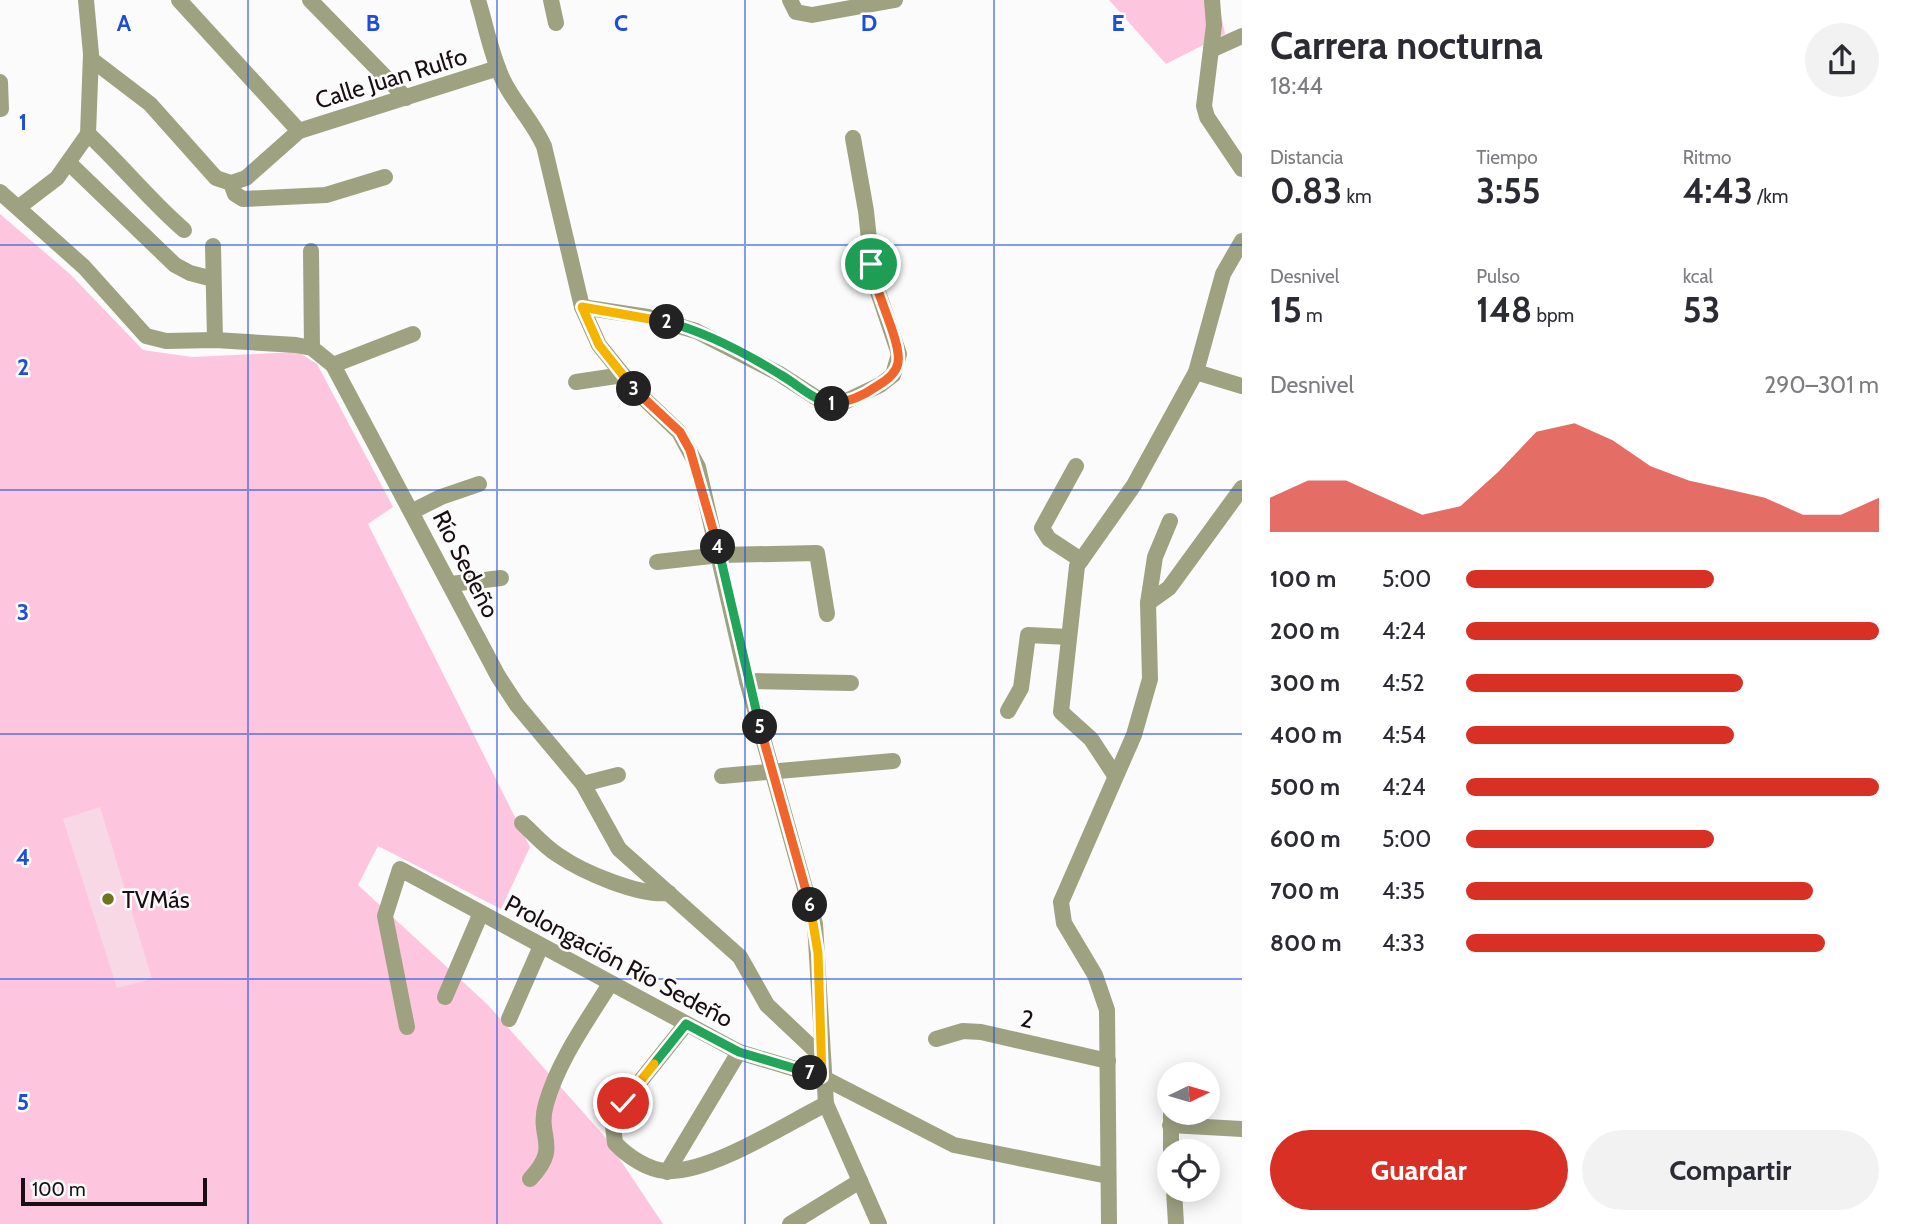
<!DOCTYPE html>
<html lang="es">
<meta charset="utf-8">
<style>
body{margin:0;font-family:Cabin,sans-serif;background:#f2f2f3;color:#2b2b33;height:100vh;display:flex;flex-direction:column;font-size:26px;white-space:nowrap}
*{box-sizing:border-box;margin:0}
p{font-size:23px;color:#7c7c81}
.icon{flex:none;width:38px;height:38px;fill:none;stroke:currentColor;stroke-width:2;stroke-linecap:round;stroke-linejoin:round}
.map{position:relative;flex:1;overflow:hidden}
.side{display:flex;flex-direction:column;background:#fff;width:665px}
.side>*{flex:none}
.needle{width:46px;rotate:85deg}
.buttons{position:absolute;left:1157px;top:1062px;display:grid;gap:14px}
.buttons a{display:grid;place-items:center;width:63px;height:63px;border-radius:50%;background:#fff;box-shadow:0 4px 18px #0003;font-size:35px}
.scale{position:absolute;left:21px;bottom:18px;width:186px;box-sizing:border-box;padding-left:7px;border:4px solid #190e13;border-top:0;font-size:19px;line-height:24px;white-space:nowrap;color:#190e13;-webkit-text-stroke:5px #fbfbfb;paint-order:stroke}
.pin{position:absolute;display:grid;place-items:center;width:60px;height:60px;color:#fff;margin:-30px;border:4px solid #fff;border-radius:50%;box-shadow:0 2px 7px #0007}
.km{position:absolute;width:35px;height:35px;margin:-18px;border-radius:50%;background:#222;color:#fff;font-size:19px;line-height:35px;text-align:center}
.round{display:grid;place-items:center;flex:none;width:74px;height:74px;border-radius:37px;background:#f2f2f3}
.summary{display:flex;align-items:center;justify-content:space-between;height:119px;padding:0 28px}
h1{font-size:38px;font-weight:700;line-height:52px}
.metrics{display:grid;grid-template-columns:repeat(3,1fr);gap:10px;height:119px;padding:7px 28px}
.metrics div{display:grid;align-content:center}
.metrics b{font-size:35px;font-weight:700}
.metrics small{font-size:19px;font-weight:400}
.metrics p{font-size:19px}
.chart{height:196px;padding:14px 28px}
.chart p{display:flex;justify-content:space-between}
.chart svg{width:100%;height:126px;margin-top:7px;fill:#d93025;opacity:.7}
.cta{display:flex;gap:14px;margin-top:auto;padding:14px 28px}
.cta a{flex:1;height:80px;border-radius:42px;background:#d93025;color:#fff;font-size:28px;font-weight:700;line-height:80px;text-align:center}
.cta a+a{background:#f2f2f3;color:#2b2b33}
ul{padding:0 28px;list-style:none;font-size:23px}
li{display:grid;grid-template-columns:112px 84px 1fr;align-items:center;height:52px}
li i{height:18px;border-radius:9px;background:#d93025}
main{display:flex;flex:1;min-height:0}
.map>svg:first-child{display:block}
.green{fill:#fec5de}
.building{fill:#f9d8e6}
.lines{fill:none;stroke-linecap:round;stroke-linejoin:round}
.minor{stroke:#9ea281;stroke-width:16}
.split-1-casing{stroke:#fff;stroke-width:14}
.split-2-casing{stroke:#fff;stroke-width:14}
.split-3-casing{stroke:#fff;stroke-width:14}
.split-4-casing{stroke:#fff;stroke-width:14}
.split-5-casing{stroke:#fff;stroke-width:14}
.split-6-casing{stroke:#fff;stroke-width:14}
.split-7-casing{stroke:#fff;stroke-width:14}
.split-8-casing{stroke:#fff;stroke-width:14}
.split-9-casing{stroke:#fff;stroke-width:14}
.split-1{stroke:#f0652b;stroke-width:9}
.split-2{stroke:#22a559;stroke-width:9}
.split-3{stroke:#f5b400;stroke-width:9}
.split-4{stroke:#f0652b;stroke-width:9}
.split-5{stroke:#22a559;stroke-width:9}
.split-6{stroke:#f0652b;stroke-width:9}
.split-7{stroke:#f5b400;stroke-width:9}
.split-8{stroke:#22a559;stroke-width:9}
.split-9{stroke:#f5b400;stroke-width:9}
.grid{fill:none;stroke:#1d4ed8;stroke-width:2;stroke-opacity:0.55}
.poi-dot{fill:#6e751e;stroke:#fbfbfb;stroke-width:2.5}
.labels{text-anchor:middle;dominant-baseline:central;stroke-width:5;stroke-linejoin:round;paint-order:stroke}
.street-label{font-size:24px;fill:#190e13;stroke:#fbfbfb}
.poi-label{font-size:24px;fill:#190e13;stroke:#fbfbfb;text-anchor:start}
.grid-label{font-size:23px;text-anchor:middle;font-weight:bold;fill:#1d4ed8;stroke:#fbfbfb;stroke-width:5;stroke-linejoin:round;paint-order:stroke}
</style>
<main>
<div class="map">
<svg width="1242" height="1224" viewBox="0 0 1242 1224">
<rect width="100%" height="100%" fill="#fbfbfb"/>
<g class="green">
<path d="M1109,0H1218L1225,34L1166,64Z"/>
<path d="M0,214L70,274L143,350L192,357L298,352L317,364L393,507L368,524L530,847L501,909L378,846L358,885L488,1005L605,1137L663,1224H0Z"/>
</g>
<path class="building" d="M100,807L152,979L117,988L63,819Z"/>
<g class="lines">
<g class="minor">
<path d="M179,0L299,131"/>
<path d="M310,0L406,98"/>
<path d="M478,0C486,26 491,55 503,80C514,103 532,120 544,146L582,307L599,345L636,391L679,432L698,467L747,681L815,924L826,1104L879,1224"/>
<path d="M551,0L556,23"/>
<path d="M790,0L796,12L812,15L895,0"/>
<path d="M1212,0L1214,25L1204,106L1207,117L1242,169"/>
<path d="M1211,50L1242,36"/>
<path d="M91,59L150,104L216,178L231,183L246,178L299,131L498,68"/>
<path d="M0,82L1,109"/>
<path d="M88,134C122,165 149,200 184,230"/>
<path d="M70,164L175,265L190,273L213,279"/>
<path d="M231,183L235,194L243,199L326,195L385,177"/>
<path d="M0,192L84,267L146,336L166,341L215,340L296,345L312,348L333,365L498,676L517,705L583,784L619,849L740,957L767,1005L821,1056"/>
<path d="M19,207L57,178L88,134L91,54L86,0"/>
<path d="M213,246L215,340"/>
<path d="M311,251L312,348"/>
<path d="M582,307L648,317L696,331L778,373L823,402L842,403L880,385L893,375L899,354L873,277L866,211L853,138"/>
<path d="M333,365L413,334"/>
<path d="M1196,372L1242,386"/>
<path d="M576,382L623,375"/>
<path d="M1076,466L1042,528L1049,539L1081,560"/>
<path d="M413,511L441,497L479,484"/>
<path d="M657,562L720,555L817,553L827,614"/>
<path d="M451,584L501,578"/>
<path d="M1148,603L1169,588L1242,488"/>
<path d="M747,681L851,683"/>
<path d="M1008,711L1021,688L1028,635L1069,637"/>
<path d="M1114,774L1091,739L1061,712L1077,566L1134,485L1196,372L1223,274L1242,241"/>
<path d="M722,776L893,761"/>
<path d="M583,784L618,775"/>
<path d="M522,823C534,834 545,847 558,855C584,873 639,896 669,893"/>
<path d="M445,997L481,913"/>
<path d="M509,1019L541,946"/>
<path d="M686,1024L623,1103L613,1126L615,1143C627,1156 648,1170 666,1171C709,1174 786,1124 826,1104"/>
<path d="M407,1027L385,916L400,869L739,1052L822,1077L954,1145L1108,1176"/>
<path d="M936,1039L963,1031L981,1032L1108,1061"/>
<path d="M1171,1113V1152"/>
<path d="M1170,1125L1242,1129"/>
<path d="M667,1172L739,1052"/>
<path d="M530,1179C562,1145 536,1139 546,1104C558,1061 587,1021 610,984"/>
<path d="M1174,1190L1176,1224"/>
<path d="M790,1224L860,1181"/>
<path d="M1109,1224L1107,1010L1095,975L1064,923L1061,902L1134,735L1150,679L1148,603L1155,557L1170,521"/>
</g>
</g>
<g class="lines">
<defs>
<path id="split-1" d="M832,404C849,402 863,396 877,386C886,381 896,374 898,363C902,342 874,291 871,264"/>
<path id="split-2" d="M667,322C706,332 747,354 781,375C797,384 813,400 832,404"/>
<path id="split-3" d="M634,389L599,345L582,307L667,322"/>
<path id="split-4" d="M634,389L680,432L690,450L718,547"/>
<path id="split-5" d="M718,547L760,727"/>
<path id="split-6" d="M760,727L810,905"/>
<path id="split-7" d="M810,905L818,953L822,1077L810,1073"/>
<path id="split-8" d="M654,1064L686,1024L739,1052L810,1073"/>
<path id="split-9" d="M623,1103L654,1064"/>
</defs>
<use href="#split-1" class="split-1-casing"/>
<use href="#split-2" class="split-2-casing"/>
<use href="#split-3" class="split-3-casing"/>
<use href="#split-4" class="split-4-casing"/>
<use href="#split-5" class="split-5-casing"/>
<use href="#split-6" class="split-6-casing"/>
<use href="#split-7" class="split-7-casing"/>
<use href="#split-8" class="split-8-casing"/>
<use href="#split-9" class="split-9-casing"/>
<use href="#split-1" class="split-1"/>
<use href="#split-2" class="split-2"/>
<use href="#split-3" class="split-3"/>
<use href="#split-4" class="split-4"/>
<use href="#split-5" class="split-5"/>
<use href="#split-6" class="split-6"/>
<use href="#split-7" class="split-7"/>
<use href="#split-8" class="split-8"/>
<use href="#split-9" class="split-9"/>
</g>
<path class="grid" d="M248,0V1224M497,0V1224M745,0V1224M994,0V1224M0,245H1242M0,490H1242M0,734H1242M0,979H1242"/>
<circle class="poi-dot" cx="108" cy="899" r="7"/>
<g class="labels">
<g class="street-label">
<text transform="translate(391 78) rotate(-17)">Calle Juan Rulfo</text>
<text transform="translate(466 564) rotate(63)">Río Sedeño</text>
<text transform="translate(619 961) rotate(28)">Prolongación Río Sedeño</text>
<text transform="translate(1027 1019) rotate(13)">2</text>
</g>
<g class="poi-label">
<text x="122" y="899">TVMás</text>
</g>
</g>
<g class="grid-label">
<text x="124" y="31">A</text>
<text x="373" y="31">B</text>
<text x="621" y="31">C</text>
<text x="869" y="31">D</text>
<text x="1118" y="31">E</text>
<text x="23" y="130">1</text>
<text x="23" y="375">2</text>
<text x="23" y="620">3</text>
<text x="23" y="865">4</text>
<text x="23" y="1110">5</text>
</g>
</svg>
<div class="buttons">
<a><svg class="needle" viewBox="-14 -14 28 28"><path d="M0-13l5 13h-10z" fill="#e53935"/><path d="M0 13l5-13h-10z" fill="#7c7c81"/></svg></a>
<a><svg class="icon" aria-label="locate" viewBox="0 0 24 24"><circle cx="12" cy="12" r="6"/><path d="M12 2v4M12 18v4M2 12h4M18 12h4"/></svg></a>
</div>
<div class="scale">100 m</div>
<div class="pin" style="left:871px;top:264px;background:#1e9e55"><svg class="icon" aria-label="arrive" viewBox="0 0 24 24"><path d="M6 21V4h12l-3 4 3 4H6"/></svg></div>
<div class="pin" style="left:623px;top:1103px;background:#d93025"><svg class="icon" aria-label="check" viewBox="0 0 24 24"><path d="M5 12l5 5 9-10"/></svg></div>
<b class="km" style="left:832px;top:404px">1</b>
<b class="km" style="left:667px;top:322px">2</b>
<b class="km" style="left:634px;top:389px">3</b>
<b class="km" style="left:718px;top:547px">4</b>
<b class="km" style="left:760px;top:727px">5</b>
<b class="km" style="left:810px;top:905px">6</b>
<b class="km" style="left:810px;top:1073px">7</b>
</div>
<section class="side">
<div class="summary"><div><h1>Carrera nocturna</h1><p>18:44</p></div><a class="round"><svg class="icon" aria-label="share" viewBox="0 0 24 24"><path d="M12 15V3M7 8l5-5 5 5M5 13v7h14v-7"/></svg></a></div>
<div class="metrics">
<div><p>Distancia</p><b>0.83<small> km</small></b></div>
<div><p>Tiempo</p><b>3:55</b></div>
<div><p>Ritmo</p><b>4:43<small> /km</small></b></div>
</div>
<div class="metrics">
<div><p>Desnivel</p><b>15<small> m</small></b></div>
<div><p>Pulso</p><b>148<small> bpm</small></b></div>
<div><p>kcal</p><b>53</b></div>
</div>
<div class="chart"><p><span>Desnivel</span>290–301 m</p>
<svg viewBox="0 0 160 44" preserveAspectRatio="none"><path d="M0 44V32L10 26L20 26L30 32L40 38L50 35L60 23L70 9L80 6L90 12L100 21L110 26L120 29L130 32L140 38L150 38L160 32V44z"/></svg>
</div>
<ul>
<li><b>100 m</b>5:00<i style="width:60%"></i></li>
<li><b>200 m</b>4:24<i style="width:100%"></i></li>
<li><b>300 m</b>4:52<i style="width:67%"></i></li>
<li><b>400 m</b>4:54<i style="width:65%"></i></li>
<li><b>500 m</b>4:24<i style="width:100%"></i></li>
<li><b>600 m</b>5:00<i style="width:60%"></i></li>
<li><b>700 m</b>4:35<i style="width:84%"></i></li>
<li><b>800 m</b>4:33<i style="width:87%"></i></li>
</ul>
<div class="cta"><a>Guardar</a><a>Compartir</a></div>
</section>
</main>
